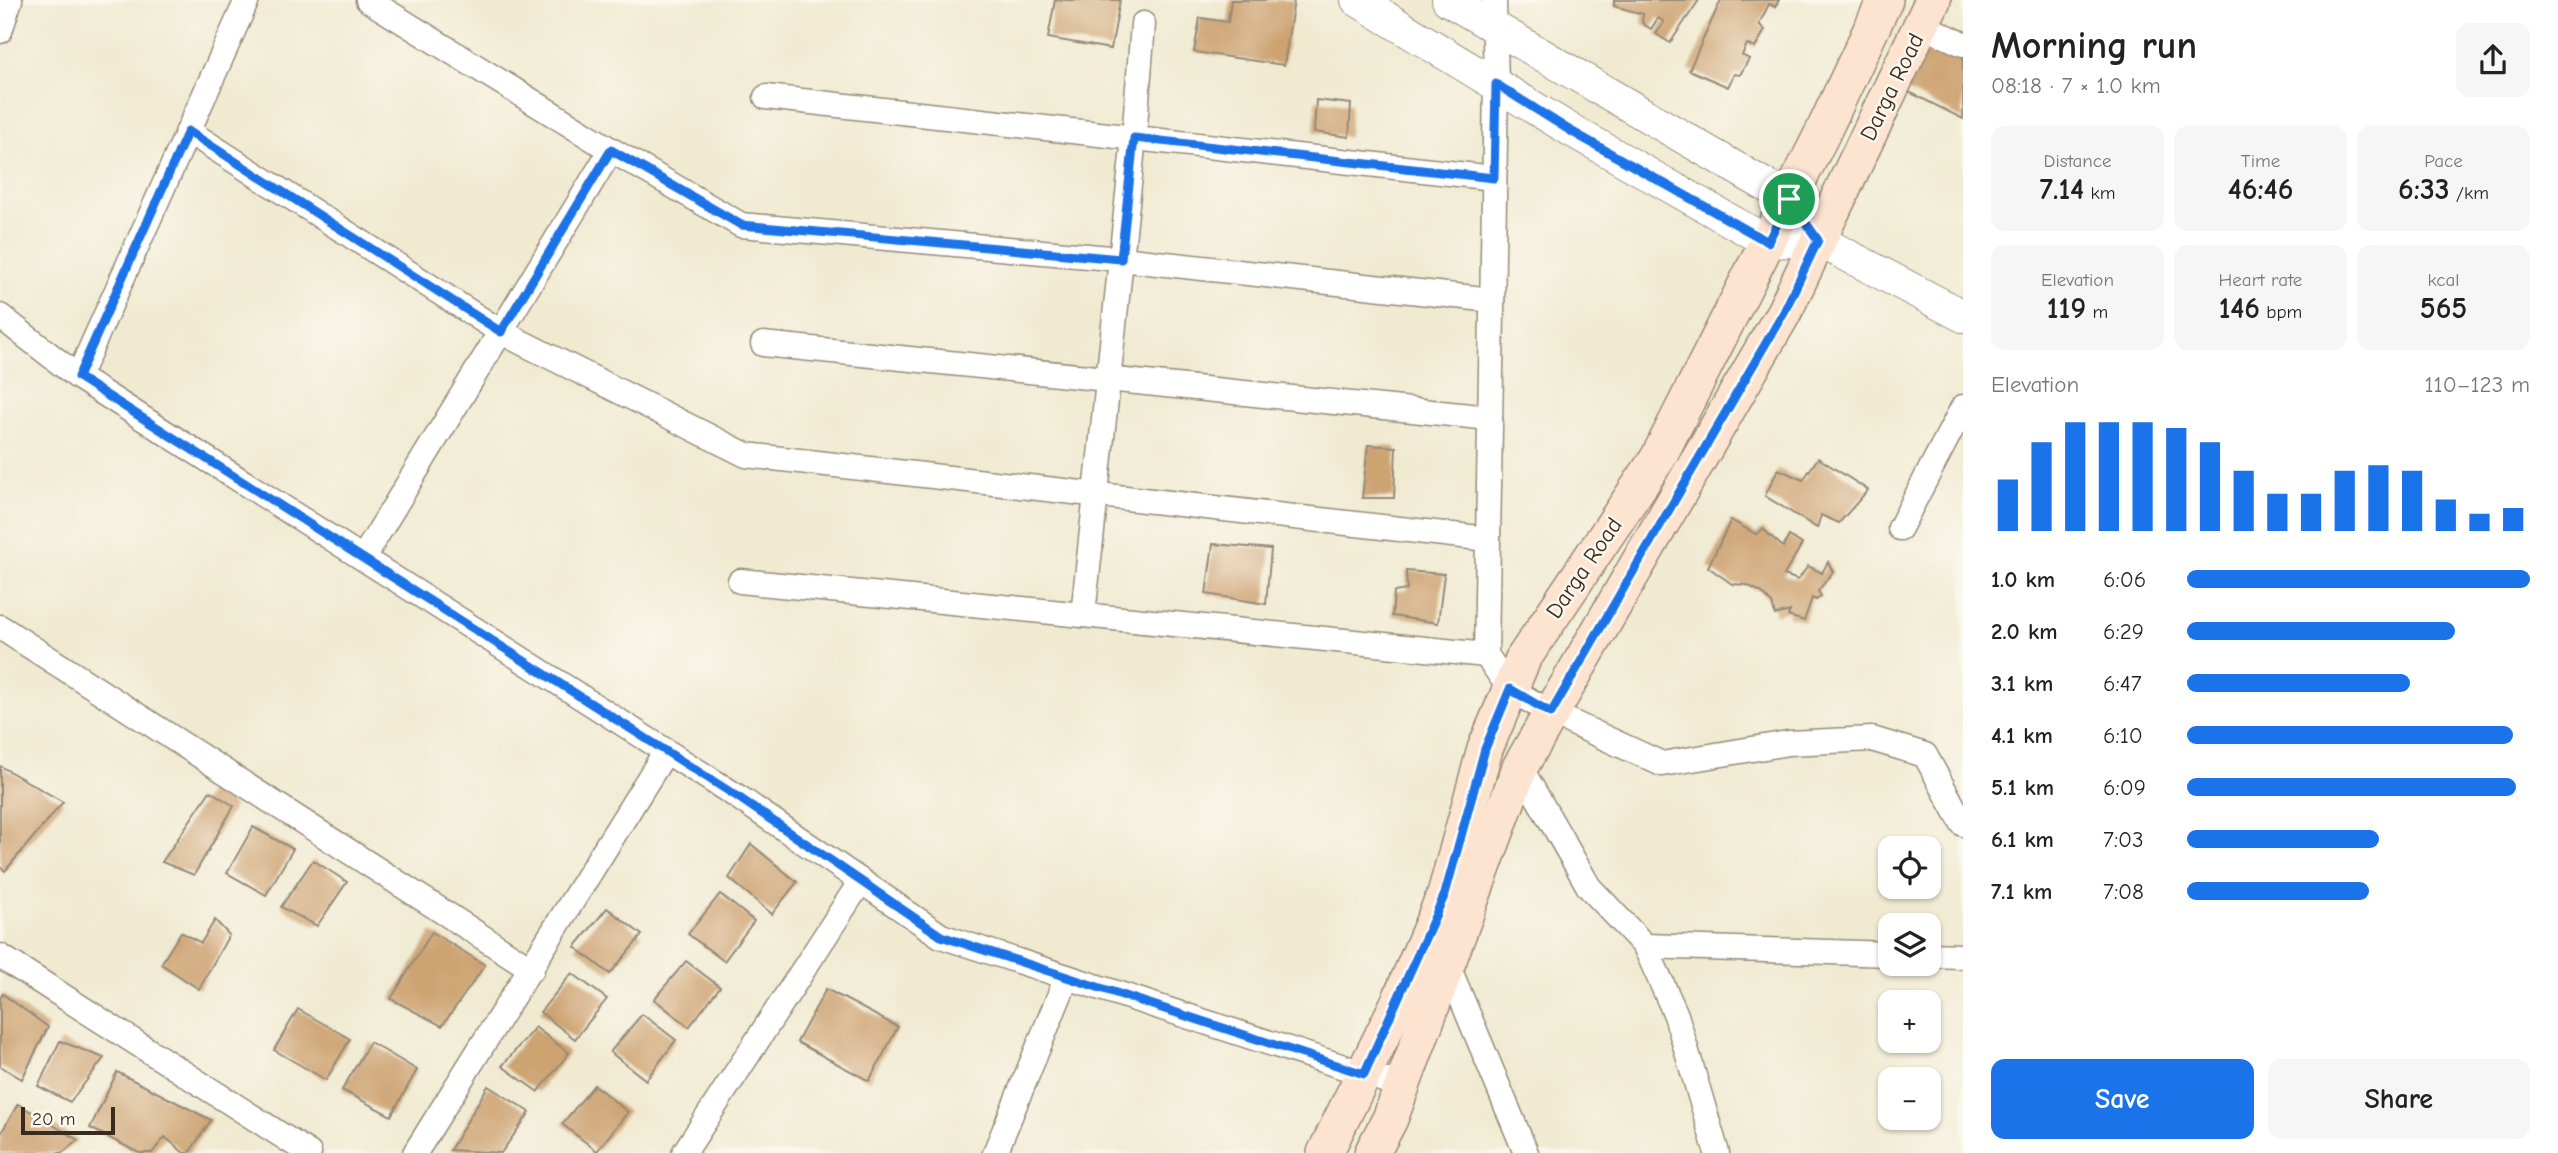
<!DOCTYPE html>
<meta charset="utf-8">
<style>
body{margin:0;font-family:"Comic Neue",sans-serif;background:#f6f6f6;color:#222;height:100vh;display:flex;flex-direction:column;font-size:26px;white-space:nowrap}
*{box-sizing:border-box;margin:0}
p{font-size:23px;color:#767676}
.icon{flex:none;width:38px;height:38px;fill:none;stroke:currentColor;stroke-width:2;stroke-linecap:round;stroke-linejoin:round}
.map{position:relative;flex:1;overflow:hidden}
.side{display:flex;flex-direction:column;background:#fff;width:595px}
.side>*{flex:none}
.controls{position:absolute;left:1878px;top:836px;display:grid;gap:14px}
.controls a{display:grid;place-items:center;width:63px;height:63px;border-radius:14px;background:#fff;box-shadow:0 2px 5px #0004;font-size:35px}
.scale{position:absolute;left:21px;bottom:18px;width:94px;box-sizing:border-box;padding-left:7px;border:4px solid #3b2a1e;border-top:0;font-size:19px;line-height:24px;white-space:nowrap;color:#3b2a1e;-webkit-text-stroke:5px #fbf7ec;paint-order:stroke}
.pin{position:absolute;display:grid;place-items:center;width:60px;height:60px;color:#fff;margin:-30px;border:4px solid #fff;border-radius:50%;box-shadow:0 2px 7px #0007}
.round{display:grid;place-items:center;flex:none;width:74px;height:74px;border-radius:14px;background:#f6f6f6}
.head{display:flex;align-items:center;justify-content:space-between;height:119px;padding:0 28px}
h1{font-size:38px;font-weight:800;line-height:52px}
.figures{display:grid;grid-template-columns:repeat(3,1fr);gap:10px;height:119px;padding:7px 28px}
.figures div{display:grid;align-content:center;border-radius:14px;background:#f6f6f6;text-align:center}
.figures b{font-size:30px;font-weight:800}
.figures small{font-size:19px;font-weight:400}
.figures p{font-size:19px}
.chart{height:196px;padding:14px 28px}
.chart p{display:flex;justify-content:space-between}
.chart svg{width:100%;height:126px;margin-top:7px;stroke:#1a73e8;stroke-width:6}
.button{display:flex;gap:14px;margin-top:auto;padding:14px 28px}
.button a{flex:1;height:80px;border-radius:14px;background:#1a73e8;color:#fff;font-size:28px;font-weight:800;line-height:80px;text-align:center}
.button a+a{background:#f6f6f6;color:#222}
ul{padding:0 28px;list-style:none;font-size:23px}
li{display:grid;grid-template-columns:112px 84px 1fr;align-items:center;height:52px}
li i{height:18px;border-radius:9px;background:#1a73e8}
main{display:flex;flex:1;min-height:0}
.map>svg:first-child{display:block}
.building{fill:#cda372}
.lines{fill:none;stroke-linecap:round;stroke-linejoin:round}
.minor-casing{stroke:#968a78;stroke-width:27}
.tertiary-casing{stroke:#968a78;stroke-width:34}
.secondary-casing{stroke:#968a78;stroke-width:38}
.minor{stroke:#fff;stroke-width:24}
.tertiary{stroke:#fff;stroke-width:32}
.secondary{stroke:#fde4d1;stroke-width:35}
.route-casing{stroke:#fff;stroke-width:14}
.route{stroke:#1a73e8;stroke-width:9}
.labels{text-anchor:middle;dominant-baseline:central;stroke-width:5;stroke-linejoin:round;paint-order:stroke}
.street-label{font-size:23px;fill:#3b2a1e;stroke:#fbf7ec}
</style>
<main>
<div class="map">
<svg width="1963" height="1153" viewBox="0 0 1963 1153">
<rect width="100%" height="100%" fill="#fbf7ec"/>
<filter id="ink" filterUnits="userSpaceOnUse"><feTurbulence type="fractalNoise" baseFrequency=".0143" numOctaves="2"/><feDisplacementMap in="SourceGraphic" scale="14" xChannelSelector="R" yChannelSelector="G"/><feConvolveMatrix kernelMatrix="1 2 1 2 8 2 1 2 1" color-interpolation-filters="sRGB"/></filter>
<filter id="wash" filterUnits="userSpaceOnUse"><feTurbulence type="fractalNoise" baseFrequency=".00686" numOctaves="4" result="noise"/><feDisplacementMap in="SourceGraphic" scale="28" xChannelSelector="R" yChannelSelector="G"/><feGaussianBlur stdDeviation="1.57" result="paint"/><feColorMatrix in="noise" values="0 0 0 0 0 0 0 0 0 0 0 0 0 0 0 0 0 1.4 0 .05"/><feComposite in="paint" operator="in"/></filter>
<g filter="url(#wash)">
<rect width="100%" height="100%" fill="#f0ead1"/>
<g id="blocks">
<g class="building">
<path d="M1055,0H1120L1111,49L1048,38Z"/>
<path d="M1231,0H1294L1284,65L1194,52L1200,18L1228,22Z"/>
<path d="M1614,0H1699L1670,43L1656,34L1664,22L1658,18L1651,29L1642,23L1643,14L1614,6Z"/>
<path d="M1721,0H1779L1775,7L1769,4L1759,24L1765,30L1755,48L1747,44L1742,55L1749,59L1740,75L1734,74L1728,87L1689,70Z"/>
<path d="M1931,39L1963,54V119L1905,90Z"/>
<path d="M1316,100L1351,104L1349,137L1314,132Z"/>
<path d="M1368,445L1396,447L1394,498H1362Z"/>
<path d="M1818,458L1868,490L1839,523L1821,515L1817,528L1765,496L1778,469L1803,480Z"/>
<path d="M1731,520L1756,534L1763,529L1783,547L1789,536L1802,544L1784,575L1798,580L1808,566L1822,573L1828,562L1833,572L1818,591L1821,596L1816,600L1812,598L1804,621L1788,616L1790,611L1775,615L1772,603L1761,592L1747,585L1732,584L1708,567Z"/>
<path d="M1213,544L1271,549L1266,604L1206,594Z"/>
<path d="M1406,571L1444,574L1438,623L1392,616L1394,592L1407,590Z"/>
<path d="M0,766L63,802L5,871L0,867Z"/>
<path d="M210,791L234,806L194,875L162,862Z"/>
<path d="M253,827L293,849L266,895L227,873Z"/>
<path d="M751,844L797,882L772,914L729,878Z"/>
<path d="M313,860L347,882L317,926L281,907Z"/>
<path d="M720,894L754,921L724,961L688,934Z"/>
<path d="M607,908L642,935L610,974L575,947Z"/>
<path d="M215,920L229,935L199,989L161,964L181,932L201,943Z"/>
<path d="M432,932L485,965L442,1026L391,999Z"/>
<path d="M686,961L720,987L689,1027L654,999Z"/>
<path d="M572,973L607,999L575,1039L540,1012Z"/>
<path d="M826,989L898,1027L869,1081L797,1042Z"/>
<path d="M3,994L48,1027L22,1079L0,1066V998Z"/>
<path d="M298,1009L350,1039L326,1080L274,1050Z"/>
<path d="M642,1014L676,1040L646,1080L610,1052Z"/>
<path d="M535,1027L569,1053L538,1092L502,1066Z"/>
<path d="M60,1041L104,1058L70,1102L38,1086Z"/>
<path d="M370,1042L417,1070L391,1116L342,1090Z"/>
<path d="M117,1072L211,1120L189,1153H184L165,1137L152,1153H139L90,1128Z"/>
<path d="M594,1085L628,1112L597,1151L562,1124Z"/>
<path d="M488,1086L530,1112L501,1153L450,1150Z"/>
<path d="M18,1104L78,1140L62,1153H0V1135Z"/>
</g>
</g>
</g>
<g filter="url(#ink)">
<use href="#blocks" fill-opacity="0" stroke="#968a78" stroke-width="2"/>
<g class="lines">
<defs>
<g id="minor">
<path d="M368,0L611,150L741,225L1121,259L1492,300"/>
<path d="M1494,0L1496,84L1486,655L1510,689L1551,713L1662,764L1788,743L1872,739L1925,755L1963,824"/>
<path d="M1921,25L1963,44"/>
<path d="M0,31L10,0"/>
<path d="M766,97L1494,178"/>
<path d="M188,131L501,332L746,455L1488,539"/>
<path d="M0,316L78,377L738,797L941,936L1402,1086"/>
<path d="M763,344L1490,418"/>
<path d="M78,377L247,0"/>
<path d="M1900,528L1963,407"/>
<path d="M363,558L611,150"/>
<path d="M740,581L1486,655"/>
<path d="M1083,615L1134,138L1143,24"/>
<path d="M0,627L532,969"/>
<path d="M1520,767L1589,887L1645,946L1676,1015L1717,1153"/>
<path d="M1645,946L1890,954"/>
<path d="M1928,955L1963,956"/>
<path d="M0,956L309,1153"/>
<path d="M1448,966L1526,1153"/>
<path d="M415,1153L666,751"/>
<path d="M684,1153L861,881"/>
<path d="M995,1153L1067,977"/>
</g>
<g id="tertiary">
<path d="M1357,0L1569,129L1768,242L1818,240"/>
<path d="M1448,0L1789,199L1818,240L1963,316"/>
</g>
<g id="secondary">
<path d="M1325,1153L1401,997L1445,894L1485,749L1523,659L1658,458L1822,134L1885,0"/>
<path d="M1372,1153L1390,1119L1520,767L1784,312L1933,0"/>
</g>
</defs>
<use href="#minor" class="minor-casing"/>
<use href="#tertiary" class="tertiary-casing"/>
<use href="#secondary" class="secondary-casing"/>
<use href="#minor" class="minor"/>
<use href="#tertiary" class="tertiary"/>
<use href="#secondary" class="secondary"/>
</g>
</g>
<g class="lines" filter="url(#ink)">
<defs>
<path id="route" d="M1496,84L1569,130L1768,242L1789,199L1818,240L1784,312L1551,713L1510,689L1485,749L1445,894L1364,1074L941,936L738,797L78,377L188,131L501,332L611,150L741,225L1121,259L1134,138L1494,178Z"/>
</defs>
<use href="#route" class="route-casing"/>
<use href="#route" class="route"/>
</g>
<g class="labels">
<g class="street-label">
<text transform="translate(1892 87) rotate(-64)">Darga Road</text>
<text transform="translate(1584 568) rotate(-56)">Darga Road</text>
</g>
</g>
</svg>
<div class="controls">
<a><svg class="icon" aria-label="locate" viewBox="0 0 24 24"><circle cx="12" cy="12" r="6"/><path d="M12 2v4M12 18v4M2 12h4M18 12h4"/></svg></a>
<a><svg class="icon" aria-label="layers" viewBox="0 0 24 24"><path d="M12 4l9 5-9 5-9-5zM3 14l9 5 9-5"/></svg></a>
<a>+</a>
<a>−</a>
</div>
<div class="scale">20 m</div>
<div class="pin" style="left:1789px;top:199px;background:#1e9e55"><svg class="icon" aria-label="arrive" viewBox="0 0 24 24"><path d="M6 21V4h12l-3 4 3 4H6"/></svg></div>
</div>
<section class="side">
<div class="head"><div><h1>Morning run</h1><p>08:18 · 7 × 1.0 km</p></div><a class="round"><svg class="icon" aria-label="share" viewBox="0 0 24 24"><path d="M12 15V3M7 8l5-5 5 5M5 13v7h14v-7"/></svg></a></div>
<div class="figures">
<div><p>Distance</p><b>7.14<small> km</small></b></div>
<div><p>Time</p><b>46:46</b></div>
<div><p>Pace</p><b>6:33<small> /km</small></b></div>
</div>
<div class="figures">
<div><p>Elevation</p><b>119<small> m</small></b></div>
<div><p>Heart rate</p><b>146<small> bpm</small></b></div>
<div><p>kcal</p><b>565</b></div>
</div>
<div class="chart"><p><span>Elevation</span>110–123 m</p>
<svg viewBox="0 0 160 44" preserveAspectRatio="none"><path d="M5 44V26M15 44V13M25 44V6M35 44V6M45 44V6M55 44V8M65 44V13M75 44V23M85 44V31M95 44V31M105 44V23M115 44V21M125 44V23M135 44V33M145 44V38M155 44V36"/></svg>
</div>
<ul>
<li><b>1.0 km</b>6:06<i style="width:100%"></i></li>
<li><b>2.0 km</b>6:29<i style="width:78%"></i></li>
<li><b>3.1 km</b>6:47<i style="width:65%"></i></li>
<li><b>4.1 km</b>6:10<i style="width:95%"></i></li>
<li><b>5.1 km</b>6:09<i style="width:96%"></i></li>
<li><b>6.1 km</b>7:03<i style="width:56%"></i></li>
<li><b>7.1 km</b>7:08<i style="width:53%"></i></li>
</ul>
<div class="button"><a>Save</a><a>Share</a></div>
</section>
</main>
